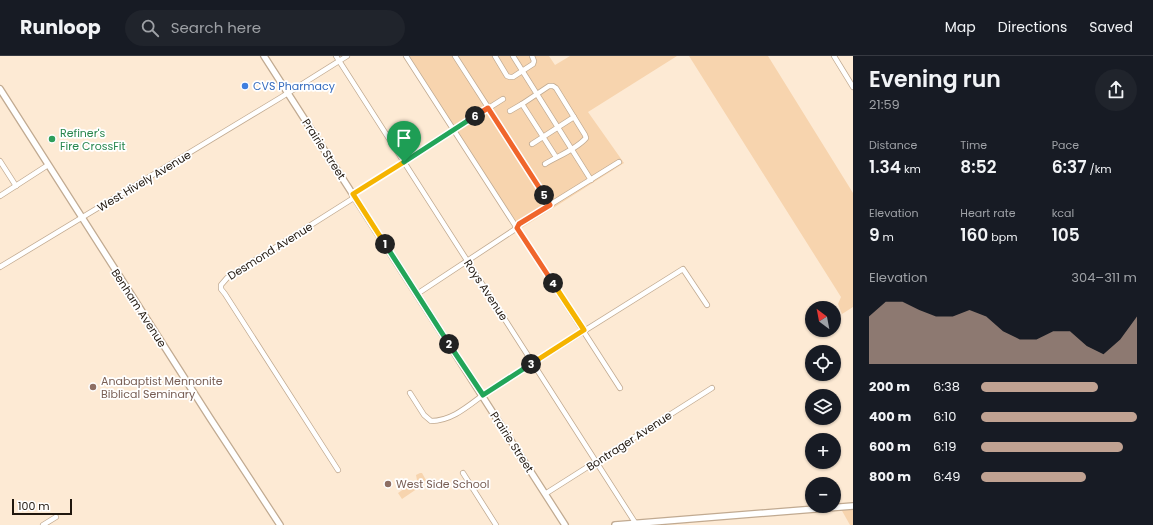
<!DOCTYPE html>
<meta charset="utf-8">
<style>
body{margin:0;font-family:Poppins,sans-serif;background:#20242c;color:#f1f3f6;height:100vh;display:flex;flex-direction:column;font-size:15px;white-space:nowrap}
*{box-sizing:border-box;margin:0}
p{font-size:13px;color:#9ea1a6}
.icon{flex:none;width:22px;height:22px;fill:none;stroke:currentColor;stroke-width:2;stroke-linecap:round;stroke-linejoin:round}
.map{position:relative;flex:1;overflow:hidden}
.sheet{display:flex;flex-direction:column;background:#171b24;width:300px}
.sheet>*{flex:none}
.needle{width:26px;rotate:328deg}
.buttons{position:absolute;left:805px;top:245px;display:grid;gap:8px}
.buttons a{display:grid;place-items:center;width:36px;height:36px;border-radius:50%;background:#171b24;box-shadow:0 1px 3px #0004;font-size:20px}
.scale{position:absolute;left:12px;bottom:10px;width:60px;box-sizing:border-box;padding-left:4px;border:2px solid #20170e;border-top:0;font-size:11px;line-height:14px;white-space:nowrap;color:#20170e;-webkit-text-stroke:3px #fff;paint-order:stroke}
.pin{position:absolute;display:grid;place-items:center;width:34px;height:34px;color:#fff;margin:-41px -17px;border-radius:50% 50% 50% 0;rotate:-45deg;box-shadow:0 0 4px #0007}
.pin .icon{rotate:45deg}
.km{position:absolute;width:20px;height:20px;margin:-10px;border-radius:50%;background:#222;color:#fff;font-size:11px;line-height:20px;text-align:center}
.round{display:grid;place-items:center;flex:none;width:42px;height:42px;border-radius:21px;background:#20242c}
.overview{display:flex;align-items:center;justify-content:space-between;height:68px;padding:0 16px}
h1{font-size:22px;font-weight:600;line-height:30px}
.figures{display:grid;grid-template-columns:repeat(3,1fr);gap:6px;height:68px;padding:4px 16px}
.figures div{display:grid;align-content:center}
.figures b{font-size:17px;font-weight:600}
.figures small{font-size:11px;font-weight:400}
.figures p{font-size:11px}
.chart{height:112px;padding:8px 16px}
.chart p{display:flex;justify-content:space-between}
.chart svg{width:100%;height:72px;margin-top:4px;fill:#c0a292;opacity:.7}
ul{padding:0 16px;list-style:none;font-size:13px}
li{display:grid;grid-template-columns:64px 48px 1fr;align-items:center;height:30px}
li i{height:10px;border-radius:5px;background:#c0a292}
header{display:flex;align-items:center;gap:24px;box-sizing:border-box;height:56px;padding:0 20px;background:#171b24;border-bottom:1px solid #363941}
header strong{font-size:19px}
nav{display:flex;gap:22px;margin-inline-start:auto;font-size:14px}
.search{width:280px;height:36px;background:#20242c;display:flex;align-items:center;gap:10px;box-sizing:border-box;padding:0 14px;border-radius:22px;color:#9ea1a6;font-size:15px}
main{display:flex;flex:1;min-height:0}
.map>svg:first-child{display:block}
.green{fill:#f7d4ae}
.lines{fill:none;stroke-linecap:round;stroke-linejoin:round}
.minor-casing{stroke:#c1aa91;stroke-width:6}
.major-casing{stroke:#c1aa91;stroke-width:8}
.minor{stroke:#fff;stroke-width:4.5}
.major{stroke:#fff;stroke-width:5.5}
.split-1-casing{stroke:#fff;stroke-width:8}
.split-2-casing{stroke:#fff;stroke-width:8}
.split-3-casing{stroke:#fff;stroke-width:8}
.split-4-casing{stroke:#fff;stroke-width:8}
.split-5-casing{stroke:#fff;stroke-width:8}
.split-6-casing{stroke:#fff;stroke-width:8}
.split-7-casing{stroke:#fff;stroke-width:8}
.split-1{stroke:#f5b400;stroke-width:5}
.split-2{stroke:#22a559;stroke-width:5}
.split-3{stroke:#22a559;stroke-width:5}
.split-4{stroke:#f5b400;stroke-width:5}
.split-5{stroke:#f0652b;stroke-width:5}
.split-6{stroke:#f0652b;stroke-width:5}
.split-7{stroke:#22a559;stroke-width:5}
.shop-dot{fill:#3f7fe0;stroke:#fff;stroke-width:1.5}
.leisure-dot{fill:#2e9e5b;stroke:#fff;stroke-width:1.5}
.education-dot{fill:#8d6e63;stroke:#fff;stroke-width:1.5}
.labels{text-anchor:middle;dominant-baseline:central;stroke-width:3.5;stroke-linejoin:round;paint-order:stroke}
.shop-label{font-size:11px;fill:#366cbe;stroke:#fff;text-anchor:start}
.leisure-label{font-size:11px;fill:#27864d;stroke:#fff;text-anchor:start}
.street-label{font-size:11px;fill:#20170e;stroke:#fff}
.education-label{font-size:11px;fill:#785e54;stroke:#fff;text-anchor:start}
</style>
<header>
<strong>Runloop</strong>
<div class="search"><svg class="icon" aria-label="search" viewBox="0 0 24 24"><circle cx="10" cy="10" r="6"/><path d="M15 15l6 6"/></svg>Search here</div>
<nav><a>Map</a><a>Directions</a><a>Saved</a></nav>
</header>
<main>
<div class="map">
<svg width="853" height="469" viewBox="0 0 853 469">
<rect width="100%" height="100%" fill="#fdead4"/>
<g class="green">
<path d="M409,0H549L555,9L570,0H677L588,56L624,107L520,173Z"/>
<path d="M689,0H768L853,137V251L842,258L838,248L841,241Z"/>
<path d="M420,417H422L427,426L402,443L398,437L417,424L416,419Z"/>
<path d="M853,452V469H850L841,453Z"/>
</g>
<g class="lines">
<defs>
<g id="minor">
<path d="M336,0L636,468"/>
<path d="M406,0L620,332"/>
<path d="M455,0L551,149"/>
<path d="M495,0L507,20L510,21H513L533,8L534,5L532,0"/>
<path d="M513,0L591,124"/>
<path d="M834,0L853,31"/>
<path d="M510,55L522,48"/>
<path d="M532,88L574,61"/>
<path d="M0,105L16,130"/>
<path d="M545,108C556,101 577,93 586,82L585,79L556,32L553,30H549L522,48L556,101"/>
<path d="M0,140L48,109"/>
<path d="M0,211L280,42L347,0"/>
<path d="M417,238L517,172L519,168L619,106"/>
<path d="M410,337L424,359L431,365C455,365 473,345 493,332L683,213L707,249"/>
<path d="M338,414L225,238L221,233V229L227,222L352,143L353,138L503,43"/>
<path d="M463,417L496,469"/>
<path d="M545,438L712,332"/>
<path d="M43,469L56,461"/>
</g>
<g id="major">
<path d="M264,0L565,469"/>
<path d="M0,33L210,362L280,469"/>
<path d="M615,469L853,450"/>
</g>
</defs>
<use href="#minor" class="minor-casing"/>
<use href="#major" class="major-casing"/>
<use href="#minor" class="minor"/>
<use href="#major" class="major"/>
</g>
<g class="lines">
<defs>
<path id="split-1" d="M385,188L353,138L404,106"/>
<path id="split-2" d="M385,188L449,288"/>
<path id="split-3" d="M449,288L483,339L531,308"/>
<path id="split-4" d="M531,308L584,274L553,227"/>
<path id="split-5" d="M544,139L550,149L519,168L517,172L553,227"/>
<path id="split-6" d="M475,60L488,52L544,139"/>
<path id="split-7" d="M404,106L475,60"/>
</defs>
<use href="#split-1" class="split-1-casing"/>
<use href="#split-2" class="split-2-casing"/>
<use href="#split-3" class="split-3-casing"/>
<use href="#split-4" class="split-4-casing"/>
<use href="#split-5" class="split-5-casing"/>
<use href="#split-6" class="split-6-casing"/>
<use href="#split-7" class="split-7-casing"/>
<use href="#split-1" class="split-1"/>
<use href="#split-2" class="split-2"/>
<use href="#split-3" class="split-3"/>
<use href="#split-4" class="split-4"/>
<use href="#split-5" class="split-5"/>
<use href="#split-6" class="split-6"/>
<use href="#split-7" class="split-7"/>
</g>
<circle class="shop-dot" cx="245" cy="30" r="4"/>
<circle class="leisure-dot" cx="52" cy="83" r="4"/>
<g class="education-dot">
<circle cx="93" cy="331" r="4"/>
<circle cx="388" cy="428" r="4"/>
</g>
<g class="labels">
<g class="shop-label">
<text x="253" y="30">CVS Pharmacy</text>
</g>
<g class="leisure-label">
<text x="60" y="77">Refiner's<tspan x="60" dy="13">Fire CrossFit</tspan></text>
</g>
<g class="street-label">
<text transform="translate(324 93) rotate(57)">Prairie Street</text>
<text transform="translate(144 125) rotate(-31)">West Hively Avenue</text>
<text transform="translate(270 195) rotate(-32)">Desmond Avenue</text>
<text transform="translate(486 234) rotate(57)">Roys Avenue</text>
<text transform="translate(139 252) rotate(57)">Benham Avenue</text>
<text transform="translate(629 385) rotate(-33)">Bontrager Avenue</text>
<text transform="translate(512 386) rotate(57)">Prairie Street</text>
</g>
<g class="education-label">
<text x="101" y="325">Anabaptist Mennonite<tspan x="101" dy="13">Biblical Seminary</tspan></text>
<text x="396" y="428">West Side School</text>
</g>
</g>
</svg>
<div class="buttons">
<a><svg class="needle" viewBox="-14 -14 28 28"><path d="M0-13l5 13h-10z" fill="#e53935"/><path d="M0 13l5-13h-10z" fill="#9ea1a6"/></svg></a>
<a><svg class="icon" aria-label="locate" viewBox="0 0 24 24"><circle cx="12" cy="12" r="6"/><path d="M12 2v4M12 18v4M2 12h4M18 12h4"/></svg></a>
<a><svg class="icon" aria-label="layers" viewBox="0 0 24 24"><path d="M12 4l9 5-9 5-9-5zM3 14l9 5 9-5"/></svg></a>
<a>+</a>
<a>−</a>
</div>
<div class="scale">100 m</div>
<div class="pin" style="left:404px;top:106px;background:#1e9e55"><svg class="icon" aria-label="arrive" viewBox="0 0 24 24"><path d="M6 21V4h12l-3 4 3 4H6"/></svg></div>
<b class="km" style="left:385px;top:188px">1</b>
<b class="km" style="left:449px;top:288px">2</b>
<b class="km" style="left:531px;top:308px">3</b>
<b class="km" style="left:553px;top:227px">4</b>
<b class="km" style="left:544px;top:139px">5</b>
<b class="km" style="left:475px;top:60px">6</b>
</div>
<section class="sheet">
<div class="overview"><div><h1>Evening run</h1><p>21:59</p></div><a class="round"><svg class="icon" aria-label="share" viewBox="0 0 24 24"><path d="M12 15V3M7 8l5-5 5 5M5 13v7h14v-7"/></svg></a></div>
<div class="figures">
<div><p>Distance</p><b>1.34<small> km</small></b></div>
<div><p>Time</p><b>8:52</b></div>
<div><p>Pace</p><b>6:37<small> /km</small></b></div>
</div>
<div class="figures">
<div><p>Elevation</p><b>9<small> m</small></b></div>
<div><p>Heart rate</p><b>160<small> bpm</small></b></div>
<div><p>kcal</p><b>105</b></div>
</div>
<div class="chart"><p><span>Elevation</span>304–311 m</p>
<svg viewBox="0 0 160 44" preserveAspectRatio="none"><path d="M0 44V15L10 6L20 6L30 11L40 15L50 15L60 11L70 15L80 24L90 29L100 29L110 24L120 24L130 33L140 38L150 29L160 15V44z"/></svg>
</div>
<ul>
<li><b>200 m</b>6:38<i style="width:75%"></i></li>
<li><b>400 m</b>6:10<i style="width:100%"></i></li>
<li><b>600 m</b>6:19<i style="width:91%"></i></li>
<li><b>800 m</b>6:49<i style="width:67%"></i></li>
</ul>
</section>
</main>
